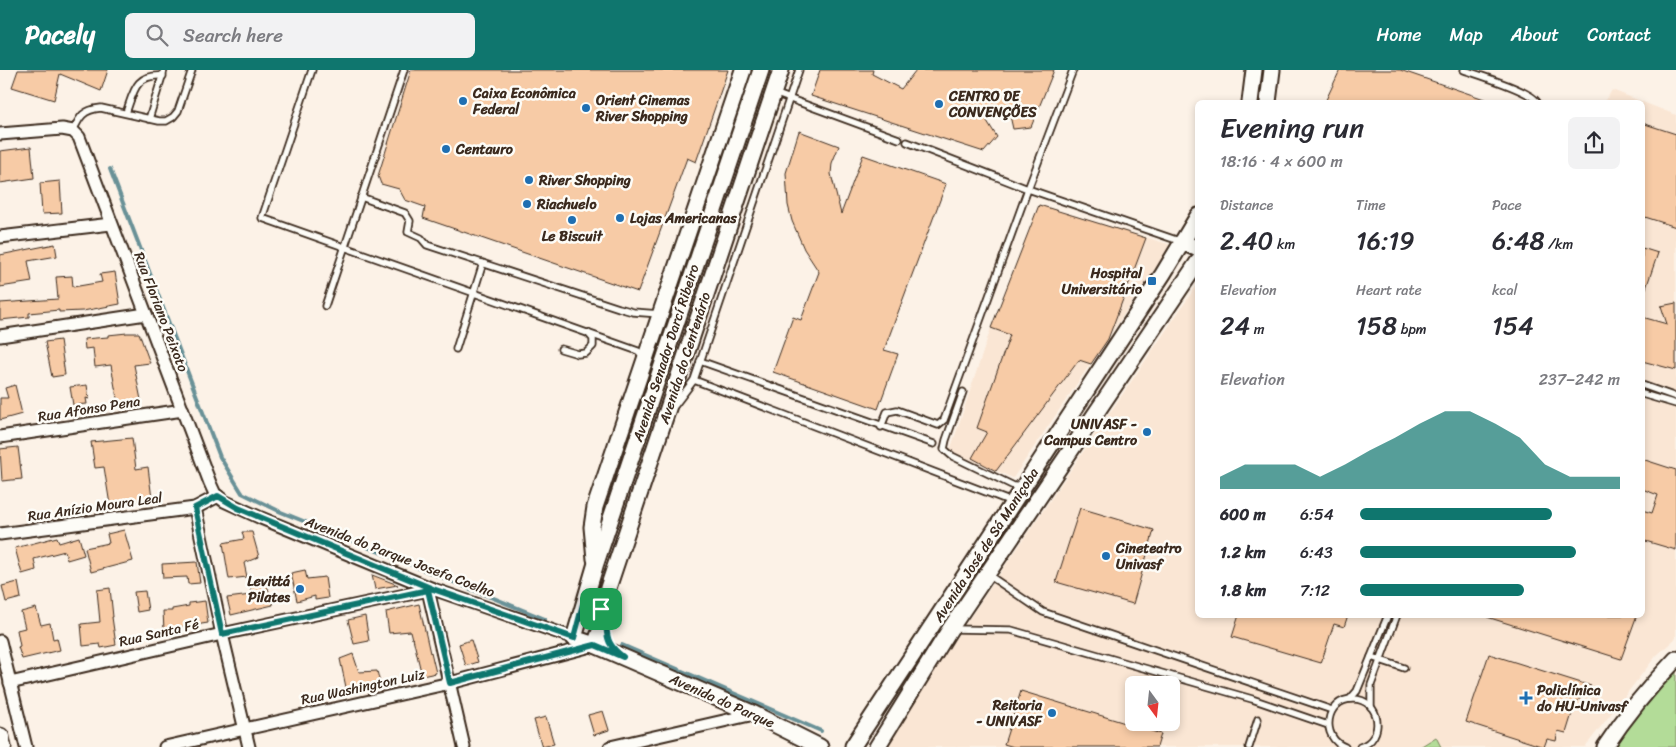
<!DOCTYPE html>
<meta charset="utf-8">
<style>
body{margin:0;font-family:Sriracha,sans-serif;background:#f2f2f3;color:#2b2b33;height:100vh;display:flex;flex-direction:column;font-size:19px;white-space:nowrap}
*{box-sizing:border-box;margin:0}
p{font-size:16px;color:#7c7c81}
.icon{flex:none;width:28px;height:28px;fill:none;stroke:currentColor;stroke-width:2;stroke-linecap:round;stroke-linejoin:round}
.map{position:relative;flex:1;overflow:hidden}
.drawer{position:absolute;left:1195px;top:30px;width:450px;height:518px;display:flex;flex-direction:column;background:#fff;border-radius:8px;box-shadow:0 2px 8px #0003}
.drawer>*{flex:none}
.needle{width:32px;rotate:165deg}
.tools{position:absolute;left:1125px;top:606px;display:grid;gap:10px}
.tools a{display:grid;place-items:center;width:55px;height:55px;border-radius:8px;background:#fff;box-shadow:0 2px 8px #0003;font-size:25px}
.pin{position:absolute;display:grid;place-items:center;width:42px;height:42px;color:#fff;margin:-21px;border-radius:10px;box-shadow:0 2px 8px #0006}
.round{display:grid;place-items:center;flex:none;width:52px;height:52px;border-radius:8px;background:#f2f2f3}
.overview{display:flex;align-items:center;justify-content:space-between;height:85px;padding:0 25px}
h1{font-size:28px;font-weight:600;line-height:38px}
.figures{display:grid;grid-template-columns:repeat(3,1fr);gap:8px;height:85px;padding:5px 25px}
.figures div{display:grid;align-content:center}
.figures b{font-size:25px;font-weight:600}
.figures small{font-size:14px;font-weight:400}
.figures p{font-size:14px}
.chart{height:140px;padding:10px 25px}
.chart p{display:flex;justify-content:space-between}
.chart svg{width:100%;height:90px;margin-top:5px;fill:#0f766e;opacity:.7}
ul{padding:0 25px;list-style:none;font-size:16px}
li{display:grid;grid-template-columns:80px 60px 1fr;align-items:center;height:38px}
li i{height:12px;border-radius:6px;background:#0f766e}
header{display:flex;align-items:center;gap:30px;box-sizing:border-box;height:70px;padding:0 25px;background:#0f766e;color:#fff}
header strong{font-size:24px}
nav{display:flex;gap:28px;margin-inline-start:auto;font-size:18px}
.search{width:350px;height:45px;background:#f2f2f3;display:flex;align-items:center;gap:12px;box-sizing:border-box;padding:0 18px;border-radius:8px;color:#7c7c81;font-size:19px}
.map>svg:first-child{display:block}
.built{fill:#fae6d4;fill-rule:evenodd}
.green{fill:#b3dc98;stroke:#77835b}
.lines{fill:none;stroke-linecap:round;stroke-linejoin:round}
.stream{stroke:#699197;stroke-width:4}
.building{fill:#f7cba6;stroke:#3b2a1e}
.lane-casing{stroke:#3b2a1e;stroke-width:9}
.street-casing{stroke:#3b2a1e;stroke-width:15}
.secondary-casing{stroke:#3b2a1e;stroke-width:19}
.primary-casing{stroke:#3b2a1e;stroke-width:21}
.lane{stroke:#fdfcf7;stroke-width:5.5}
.street{stroke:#fdfcf7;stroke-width:11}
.secondary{stroke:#fdfcf7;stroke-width:15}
.primary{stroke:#fdfcf7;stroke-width:18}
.route-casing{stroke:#fff;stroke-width:10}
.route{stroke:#0f766e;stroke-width:6}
.poi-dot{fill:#1f6fb2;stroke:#fdfcf7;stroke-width:2}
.labels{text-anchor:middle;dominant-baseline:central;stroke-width:5;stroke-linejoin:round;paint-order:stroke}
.poi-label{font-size:14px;font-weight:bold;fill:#3b2a1e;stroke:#fdfcf7;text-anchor:start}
.street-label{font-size:14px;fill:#3b2a1e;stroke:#fdfcf7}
</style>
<header>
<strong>Pacely</strong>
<div class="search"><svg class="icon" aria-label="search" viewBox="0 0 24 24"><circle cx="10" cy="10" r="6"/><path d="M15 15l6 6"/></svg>Search here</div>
<nav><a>Home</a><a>Map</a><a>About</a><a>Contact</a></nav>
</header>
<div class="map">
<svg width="1676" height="677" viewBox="0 0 1676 677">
<rect width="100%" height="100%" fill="#fcf2e7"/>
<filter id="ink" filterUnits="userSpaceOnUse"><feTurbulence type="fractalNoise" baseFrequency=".02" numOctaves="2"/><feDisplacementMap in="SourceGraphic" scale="10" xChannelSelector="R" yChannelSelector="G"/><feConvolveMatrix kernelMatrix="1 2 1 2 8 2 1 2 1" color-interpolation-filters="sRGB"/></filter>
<g filter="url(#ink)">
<g class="built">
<path d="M1612,20L1676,45V568L1656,586L1585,677H886L883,675L1197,215L1198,545H1642V32H1605ZM1134,615H1171V652H1134Z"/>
<path d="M1039,135L1171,175L1013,408L950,381L991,258Z"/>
</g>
<g class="green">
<path d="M1676,595V677H1608Z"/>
<path d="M1436,667L1441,677H1420Z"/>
</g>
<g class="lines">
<g class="stream">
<path d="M110,99L220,387L242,423L281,442L545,549"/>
<path d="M622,575L821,661"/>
</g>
</g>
<g class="building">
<path d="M18,0H108L101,21L60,4L54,30L12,17Z"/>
<path d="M411,0H728L696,92L687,88L638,222L423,148L425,137L405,130L399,119L381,114L378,106Z"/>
<path d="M820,0H873L872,4L901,19L916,0H1054L1031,57L1013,59L1009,41L997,44L987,51L997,67L984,82L811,26Z"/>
<path d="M1340,0H1400L1490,31V32H1325Z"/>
<path d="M1642,53L1676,64V157L1642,146Z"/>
<path d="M799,61L839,76L832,93L831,104L841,144L863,85L946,114L884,280L898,284L878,339L773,302L793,247L801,250L819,202L804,179L792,151L788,135L786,103Z"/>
<path d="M31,77L34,108L0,113V81Z"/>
<path d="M60,111L62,143L42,144L40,113Z"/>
<path d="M1039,135L1146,168L1108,269L1091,294L1079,290L996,401L972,388L987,362L977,358L1010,265L991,258Z"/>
<path d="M55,174L57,186L28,191L32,212L0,217V185Z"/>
<path d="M1642,178L1658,183L1644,224L1642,223Z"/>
<path d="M115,202L120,234L83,241L59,242V240L29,243V247L0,250V233L58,229L56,207L72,206L73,217L102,212L100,204Z"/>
<path d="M1676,233V300L1642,291V247L1667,254L1661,236Z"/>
<path d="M127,263H139L150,293L134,295L141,330L118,334L111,295L95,297L93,278L85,279L84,269L108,267V265Z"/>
<path d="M60,270L65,305L52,307L45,272Z"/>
<path d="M15,315L22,344L0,350V328H8L5,318Z"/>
<path d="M87,315L89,329L86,328L87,334L73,335L70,317Z"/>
<path d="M132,368L136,399L148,397L152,429L110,435L104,397L95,398L91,372Z"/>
<path d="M18,377L22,409L2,411L0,379Z"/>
<path d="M1642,389L1676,400V480L1642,470V440L1652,443L1658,425L1642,419Z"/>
<path d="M1080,438L1154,460L1133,534L1056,512Z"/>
<path d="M124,460L133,491L91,502L85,478L109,473L107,464Z"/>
<path d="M242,462H252L259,487L244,493L247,507L229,509L223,473L244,469Z"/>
<path d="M57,467L59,473L79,467L84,485L67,490L65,481L34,489L36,500L22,504L15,478Z"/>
<path d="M197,492L200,513L188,514L187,507L163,508L162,494Z"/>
<path d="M305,500L307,509L325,507L328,528L315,530V526L297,531L291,503Z"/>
<path d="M372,505L398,515L375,519Z"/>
<path d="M265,508L273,535L231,545L227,528L251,525L250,511Z"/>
<path d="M18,512L21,528L6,532L2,516Z"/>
<path d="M110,518L113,547H112L116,575L101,578L100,574L83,576L81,554L100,552L97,520Z"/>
<path d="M145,521L148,540L137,542L134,522Z"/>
<path d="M205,531L208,553L164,560L163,541H172V539L189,536V533Z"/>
<path d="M419,534L430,583L431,582L436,603L422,606L413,568L412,569L410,561L389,563L386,542Z"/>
<path d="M36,538L41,555L50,553L53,569L57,568L60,580L22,589L18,577L20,576L17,560L25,558L21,542Z"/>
<path d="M1239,545H1348L1344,557L1334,554L1321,593L1232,567Z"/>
<path d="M1488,545H1637L1621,589L1487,547Z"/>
<path d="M365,546L369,571L354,574L348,550Z"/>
<path d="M471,570L478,592L466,596L459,574Z"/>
<path d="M353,584L359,602L377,601L380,613L347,622L340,589Z"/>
<path d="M1489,584L1591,616L1575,634L1566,663L1558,661L1556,671L1547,669L1544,677L1466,652Z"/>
<path d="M1021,621L1161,664L1157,677H1014L1004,674Z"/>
<path d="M603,641L609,660L594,665L588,645Z"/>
<path d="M546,647L554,674L542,677L534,650Z"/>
</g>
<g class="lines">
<defs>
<g id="lane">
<path d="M312,0L262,148L638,281L644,287"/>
<path d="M1464,0C1479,5 1531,21 1537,32"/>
<path d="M774,23L899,69"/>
<path d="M126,43C134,21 135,4 163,6"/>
<path d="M149,49L164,0"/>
<path d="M73,61C80,46 83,40 101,38L159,51H166L173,47L178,41L192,0"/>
<path d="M907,72L1028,119L1182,172"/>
<path d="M361,127L405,143L410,151L408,162L421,168L427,175L619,238L633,242L660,244"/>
<path d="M325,236L404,0"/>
<path d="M456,279L483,193"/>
<path d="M561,279L578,284L586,283L593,276V269L588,263"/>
<path d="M700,291L934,374"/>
<path d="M694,310L1012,432"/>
<path d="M1642,315L1676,327"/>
<path d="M963,322L946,370L944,379L952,386L1020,419"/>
<path d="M1642,324L1676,334"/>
<path d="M675,335L694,310L799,0"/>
<path d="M881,357L887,342L897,340L938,355L944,350L1028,119L1073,0"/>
<path d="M987,504L1043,542L1332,640"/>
<path d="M952,559L1011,560L1252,629L1328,655"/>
<path d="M1371,587L1404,598"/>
<path d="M1350,629L1357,621L1388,545"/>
<path d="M1371,637V615L1397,545"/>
<path d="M1249,677L1258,649"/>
<path d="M1345,677C1320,668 1325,629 1353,629C1381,629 1386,669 1360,677"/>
</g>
<g id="street">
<path d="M0,64L62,59L73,61L79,67L210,413L215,424L224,431L261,448L433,519L574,568"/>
<path d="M0,167L111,154"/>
<path d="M0,266L146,244"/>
<path d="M0,367L183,340"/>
<path d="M195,438L222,564L249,677"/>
<path d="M0,464L195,438L218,426"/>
<path d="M428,520L464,677"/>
<path d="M0,571L26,677"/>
<path d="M10,613L222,564L433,519"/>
<path d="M165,677L450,613L595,575"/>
<path d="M610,677L754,644"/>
</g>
<g id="secondary">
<path d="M761,0L596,493L574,568L595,575L754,644L820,677"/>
<path d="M1250,32L1254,0"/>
<path d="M1268,32L1272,0"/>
<path d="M1182,172L1198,179"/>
<path d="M595,489L592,457L595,437L743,0"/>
<path d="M595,575L605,547L601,539L781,0"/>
<path d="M853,676L1163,204L1198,146"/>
<path d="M877,677L950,559L1198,192"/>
<path d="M1605,677C1626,645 1650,616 1676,589"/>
</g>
<path id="primary" d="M0,667L2,677"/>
</defs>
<use href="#lane" class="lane-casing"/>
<use href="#street" class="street-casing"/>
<use href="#secondary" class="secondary-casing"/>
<use href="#primary" class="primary-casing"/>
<use href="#lane" class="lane"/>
<use href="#street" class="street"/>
<use href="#secondary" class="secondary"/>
<use href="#primary" class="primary"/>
</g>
</g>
<g class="lines" filter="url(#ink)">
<defs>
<path id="route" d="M218,426L238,438L433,519L574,568L583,534L601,539C612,560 599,569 623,587L595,575L450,613L428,520L222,564L195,438Z"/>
</defs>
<use href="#route" class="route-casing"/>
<use href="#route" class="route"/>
</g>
<g class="poi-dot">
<circle cx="463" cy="31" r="5"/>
<circle cx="939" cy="34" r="5"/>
<circle cx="586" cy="38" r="5"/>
<circle cx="446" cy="79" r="5"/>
<circle cx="529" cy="110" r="5"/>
<circle cx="527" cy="134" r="5"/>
<circle cx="620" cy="148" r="5"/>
<circle cx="572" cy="150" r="5"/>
<rect x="1147" y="206" width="10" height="10" rx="2.5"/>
<circle cx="1147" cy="362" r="5"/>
<circle cx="1106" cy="486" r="5"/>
<circle cx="300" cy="519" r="5"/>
<path d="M1523.5 620.5h5v5h5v5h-5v5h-5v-5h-5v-5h5z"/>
<circle cx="1052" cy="643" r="5"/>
</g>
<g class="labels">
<g class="poi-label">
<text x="473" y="23">Caixa Econômica<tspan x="473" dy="16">Federal</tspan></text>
<text x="949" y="26">CENTRO DE<tspan x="949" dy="16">CONVENÇÕES</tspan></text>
<text x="596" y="30">Orient Cinemas<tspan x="596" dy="16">River Shopping</tspan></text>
<text x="456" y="79">Centauro</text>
<text x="539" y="110">River Shopping</text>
<text x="537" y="134">Riachuelo</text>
<text x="630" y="148">Lojas Americanas</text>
<text x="572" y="166" text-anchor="middle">Le Biscuit</text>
<text x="1142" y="203" text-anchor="end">Hospital<tspan x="1142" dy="16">Universitário</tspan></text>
<text x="1137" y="354" text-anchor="end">UNIVASF -<tspan x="1137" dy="16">Campus Centro</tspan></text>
<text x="1116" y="478">Cineteatro<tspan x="1116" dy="16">Univasf</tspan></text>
<text x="290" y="511" text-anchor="end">Levittá<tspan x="290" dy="16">Pilates</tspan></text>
<text x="1537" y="620">Policlínica<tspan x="1537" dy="16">do HU-Univasf</tspan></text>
<text x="1042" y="635" text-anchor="end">Reitoria<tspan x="1042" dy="16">- UNIVASF</tspan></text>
</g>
<g class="street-label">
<text transform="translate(161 242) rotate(69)">Rua Floriano Peixoto</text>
<text transform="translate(666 283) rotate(-72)">Avenida Senador Darcí Ribeiro</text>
<text transform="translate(685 288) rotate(-72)">Avenida do Centenário</text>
<text transform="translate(89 339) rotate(-9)">Rua Afonso Pena</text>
<text transform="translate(95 437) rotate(-8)">Rua Anízio Moura Leal</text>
<text transform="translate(986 475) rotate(-57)">Avenida José de Sá Maniçoba</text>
<text transform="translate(400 487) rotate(21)">Avenida do Parque Josefa Coelho</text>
<text transform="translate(159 563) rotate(-13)">Rua Santa Fé</text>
<text transform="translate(363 617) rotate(-12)">Rua Washington Luiz</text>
<text transform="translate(722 631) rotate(24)">Avenida do Parque</text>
</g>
</g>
</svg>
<div class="tools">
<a><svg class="needle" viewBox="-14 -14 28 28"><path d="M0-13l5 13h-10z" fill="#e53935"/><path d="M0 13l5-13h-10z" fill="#7c7c81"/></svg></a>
</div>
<div class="pin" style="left:601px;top:539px;background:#1e9e55"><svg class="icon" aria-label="arrive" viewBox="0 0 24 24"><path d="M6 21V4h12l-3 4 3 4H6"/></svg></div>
<section class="drawer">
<div class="overview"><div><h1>Evening run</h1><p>18:16 · 4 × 600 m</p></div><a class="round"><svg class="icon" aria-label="share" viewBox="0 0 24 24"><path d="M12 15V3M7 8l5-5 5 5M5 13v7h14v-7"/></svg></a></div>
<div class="figures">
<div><p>Distance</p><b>2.40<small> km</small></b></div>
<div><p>Time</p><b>16:19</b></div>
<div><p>Pace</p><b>6:48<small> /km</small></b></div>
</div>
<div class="figures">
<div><p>Elevation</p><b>24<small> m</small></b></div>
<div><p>Heart rate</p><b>158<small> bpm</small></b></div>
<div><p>kcal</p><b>154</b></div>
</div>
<div class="chart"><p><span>Elevation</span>237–242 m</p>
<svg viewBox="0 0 160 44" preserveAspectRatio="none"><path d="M0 44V38L10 32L20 32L30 32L40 38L50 32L60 25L70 19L80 12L90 6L100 6L110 12L120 19L130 32L140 38L150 38L160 38V44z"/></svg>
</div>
<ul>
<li><b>600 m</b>6:54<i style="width:74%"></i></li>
<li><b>1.2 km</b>6:43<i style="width:83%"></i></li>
<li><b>1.8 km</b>7:12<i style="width:63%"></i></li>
</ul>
</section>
</div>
